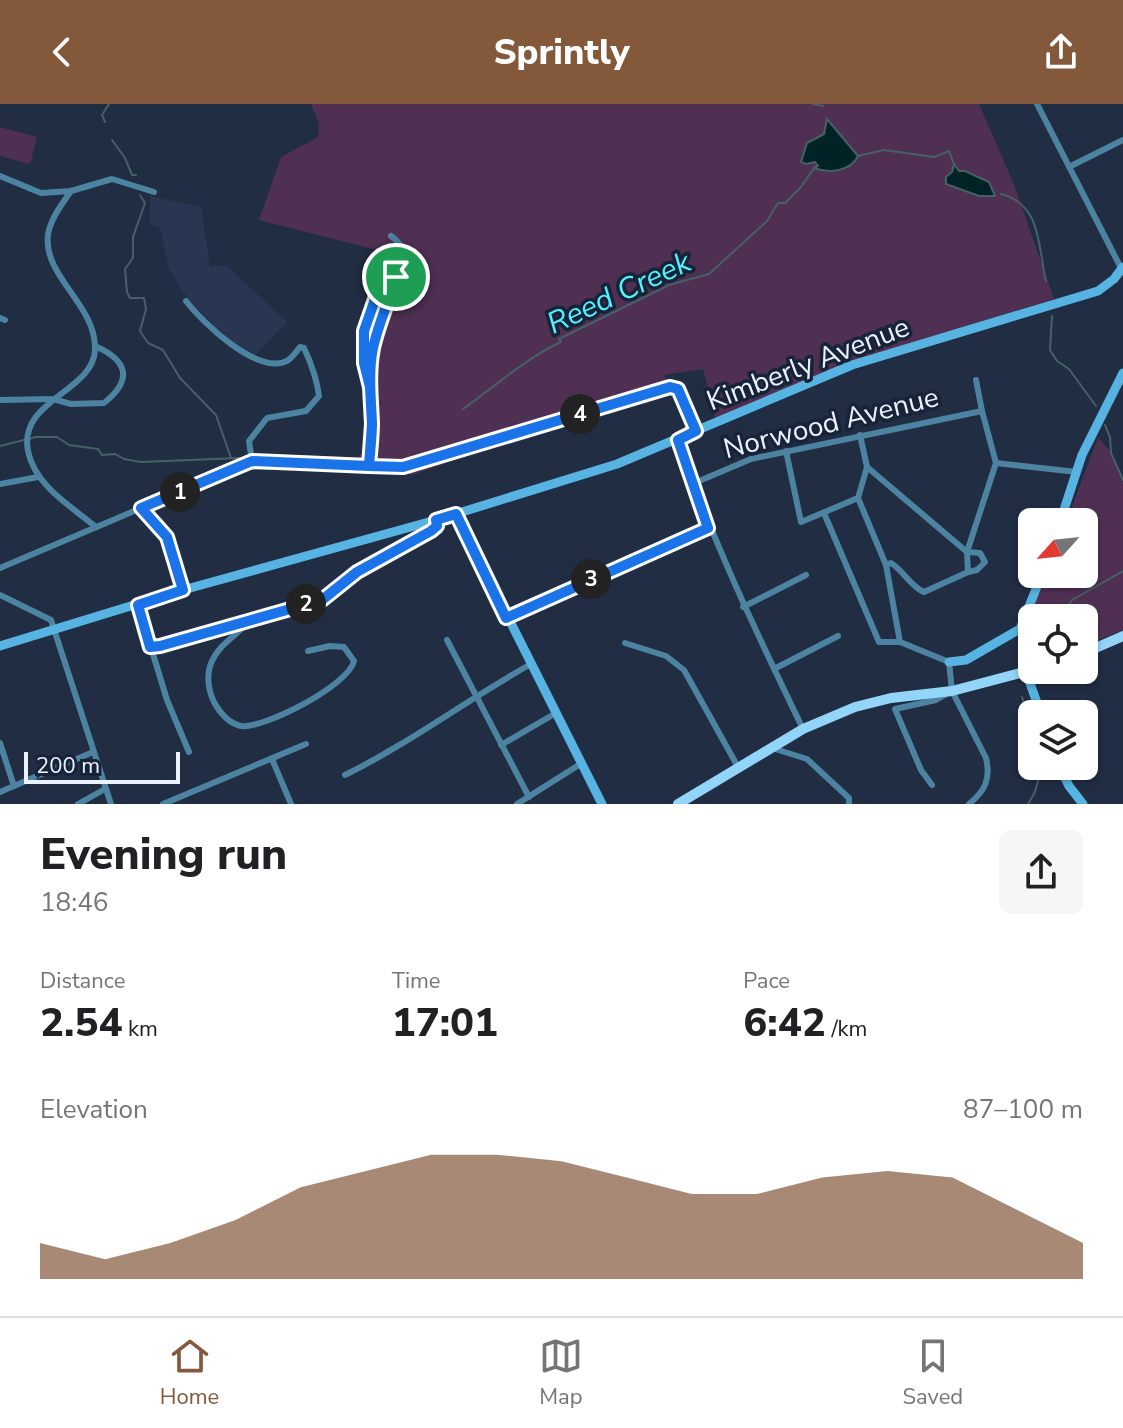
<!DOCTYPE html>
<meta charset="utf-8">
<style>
body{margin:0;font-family:"Nunito Sans",sans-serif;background:#f6f6f6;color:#202124;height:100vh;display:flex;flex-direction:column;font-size:30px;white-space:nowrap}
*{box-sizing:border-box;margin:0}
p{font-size:26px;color:#757577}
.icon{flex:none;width:44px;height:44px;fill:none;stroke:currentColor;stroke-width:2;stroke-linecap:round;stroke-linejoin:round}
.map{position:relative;height:700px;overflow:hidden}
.drawer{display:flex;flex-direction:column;background:#fff;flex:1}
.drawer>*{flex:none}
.needle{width:52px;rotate:243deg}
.buttons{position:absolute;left:1018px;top:404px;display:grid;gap:16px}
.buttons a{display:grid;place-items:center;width:80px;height:80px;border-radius:12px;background:#fff;box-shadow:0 2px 6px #0004;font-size:40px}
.scale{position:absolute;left:24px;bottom:20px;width:156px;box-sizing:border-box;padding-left:8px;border:4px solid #ebf2fe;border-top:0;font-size:22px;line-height:28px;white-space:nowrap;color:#ebf2fe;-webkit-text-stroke:6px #172338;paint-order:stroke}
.pin{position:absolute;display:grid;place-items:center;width:68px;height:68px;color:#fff;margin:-34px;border:4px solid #fff;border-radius:50%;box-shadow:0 2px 8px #0007}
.km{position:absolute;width:40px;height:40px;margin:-20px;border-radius:50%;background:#222;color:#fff;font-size:22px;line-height:40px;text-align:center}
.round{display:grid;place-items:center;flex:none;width:84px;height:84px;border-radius:12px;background:#f6f6f6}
.summary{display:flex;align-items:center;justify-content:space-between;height:136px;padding:0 40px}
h1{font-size:44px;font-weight:800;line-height:60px}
.stats{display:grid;grid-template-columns:repeat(3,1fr);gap:12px;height:136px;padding:8px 40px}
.stats div{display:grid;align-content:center}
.stats b{font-size:40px;font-weight:800}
.stats small{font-size:22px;font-weight:400}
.stats p{font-size:22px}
.chart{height:224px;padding:16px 40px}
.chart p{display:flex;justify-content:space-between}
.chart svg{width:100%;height:144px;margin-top:8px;fill:#84583b;opacity:.7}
header{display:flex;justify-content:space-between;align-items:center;height:104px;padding:0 40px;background:#84583b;color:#fff;font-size:36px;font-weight:800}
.tab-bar{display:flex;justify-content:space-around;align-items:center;height:112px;border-top:2px solid #e0e0e0;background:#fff;font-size:22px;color:#757577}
.tab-bar a{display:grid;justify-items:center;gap:4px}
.tab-bar .on{color:#84583b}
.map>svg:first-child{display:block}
.built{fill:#283652}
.green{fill:#4f3053}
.water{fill:#002325;stroke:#466166;stroke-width:2}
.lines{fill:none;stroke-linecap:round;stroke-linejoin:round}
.stream{stroke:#466166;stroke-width:2}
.street{stroke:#4c83a0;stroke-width:6}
.secondary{stroke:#57b4e2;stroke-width:9}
.primary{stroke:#93d5f8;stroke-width:10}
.route-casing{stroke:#fff;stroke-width:16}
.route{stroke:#1a73e8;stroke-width:10}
.labels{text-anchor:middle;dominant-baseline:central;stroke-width:7;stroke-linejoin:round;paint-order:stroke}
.street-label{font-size:28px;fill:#ebf2fe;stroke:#172338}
.water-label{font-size:30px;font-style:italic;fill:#51f3ff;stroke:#172338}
</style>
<header><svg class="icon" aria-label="back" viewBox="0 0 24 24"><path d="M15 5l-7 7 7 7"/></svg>Sprintly<svg class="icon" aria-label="share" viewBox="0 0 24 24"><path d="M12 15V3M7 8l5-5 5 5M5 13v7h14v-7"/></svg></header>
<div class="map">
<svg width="1123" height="700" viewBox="0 0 1123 700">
<rect width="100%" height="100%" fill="#212d43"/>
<path class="built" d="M150,92L201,103L210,162H227L287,218L254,252L240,244L196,204L181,185L169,165L160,124L150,120Z"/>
<g class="green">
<path d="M311,0H979L1013,78L1054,195L843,260L716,316L703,265L664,271L668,279L412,371L355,356L364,348L369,332L358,238L385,148L259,116L281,53L318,33L319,20Z"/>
<path d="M0,23L37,33L30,60L0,52Z"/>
<path d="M1098,334L1110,347L1123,376V526L1084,541V514L1029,516L1046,470H1084V418H1066Z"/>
</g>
<g class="water">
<path d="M827,15L858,52C851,67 829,70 814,64L818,62L815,58L806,60L801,58L807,39L824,30Z"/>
<path d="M954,60L959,67H965L989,78L995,92H979L946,80V73L952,68Z"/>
</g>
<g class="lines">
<g class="stream">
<path d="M813,0L823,2"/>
<path d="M105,18L102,11L109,0"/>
<path d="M112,36L125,54L132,71H136"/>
<path d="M858,52L884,46L934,53L949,47L954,60"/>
<path d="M1001,90C1042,100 1038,144 1046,177"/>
<path d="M140,91L145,99L133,133V154L125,165L127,188L130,194H144L146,205L140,227L148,239L163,246L180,274L216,311L231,354"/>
<path d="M1052,212L1050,246L1057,257L1069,265L1096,302"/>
<path d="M463,305C493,284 529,252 561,238L559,235L563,233L669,181L709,170L767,117L778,99H785L801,83L814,64"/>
<path d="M1105,321L1110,333L1111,349L1123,376"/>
<path d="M0,342L36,333H57L69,341L98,345L102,351L115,350L124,355L141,358L239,354"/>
<path d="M246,365H329"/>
<path d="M1060,514L1072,496L1123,467"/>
<path d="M1029,560L1032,556"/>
<path d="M1022,593L1032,623"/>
<path d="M1028,700L1035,688L1042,662"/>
</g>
<g class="street">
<path d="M1037,0L1123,168"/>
<path d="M1069,63L1123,36"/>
<path d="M0,72L41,89L71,87L112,75L154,88"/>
<path d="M71,87C62,100 51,114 48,130C42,172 97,201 95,246C93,288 18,296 28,347C35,382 71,402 96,423"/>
<path d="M186,197C203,219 257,271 287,257C292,254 296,248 300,243L304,244C311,259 317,275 319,292L306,307L267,314L249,337L252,357"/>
<path d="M0,214L5,216"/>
<path d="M976,276L982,307"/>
<path d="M368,280C361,253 361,178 396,173"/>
<path d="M0,296L53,295L71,300L104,299C134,275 127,256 95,242"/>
<path d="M678,336C712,436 757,530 803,625"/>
<path d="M786,347L801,418L858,394L867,363L860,331"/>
<path d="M369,362C372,324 369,287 373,249C375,226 393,181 402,158C403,145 402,140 391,132"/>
<path d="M867,363L967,448L980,449L985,458L977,466L968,468"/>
<path d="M0,380L38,373"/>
<path d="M692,380L751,355L982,307L996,359L1077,368"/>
<path d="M858,394L886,461L900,538"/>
<path d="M141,404L167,433L183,486"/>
<path d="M824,409L879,538H900L949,558L952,587L986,654C991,675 985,687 969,700"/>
<path d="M886,461L891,459C904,467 910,482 924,488L968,468L967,448L996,359"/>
<path d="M0,464L252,357L403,363L670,283L678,285L696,327"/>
<path d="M0,491L51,516L111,700"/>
<path d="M138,501L167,596L189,648"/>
<path d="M743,503L806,471"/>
<path d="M507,513L708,424"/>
<path d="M249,517C238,531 220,539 212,557C206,570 208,586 214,598C220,609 228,619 241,622C264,625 349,581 354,557L344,543L330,542L308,547"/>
<path d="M447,536L529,693"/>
<path d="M625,539L666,552L684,566L738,663"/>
<path d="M150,543L160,542L322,496L357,468L431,427L437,422L436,416"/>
<path d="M774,565L838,532"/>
<path d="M0,639L14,682"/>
<path d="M501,641L556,609"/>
<path d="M772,644L807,655L849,694V700"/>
<path d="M272,655L291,700"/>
<path d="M345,671C410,639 468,595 531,560"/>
<path d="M932,681L921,666L895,605L936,596L945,591"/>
<path d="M0,688L93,648"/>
<path d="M78,700L105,685"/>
<path d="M163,700L306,640"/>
<path d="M517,700L582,659"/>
</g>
<g class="secondary">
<path d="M456,410L602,700"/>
<path d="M1060,418L1082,351L1123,269"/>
<path d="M0,542L183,486L436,416L617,360L852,261L1098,187L1114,175L1123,163"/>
<path d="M949,558L966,556L1020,525L1042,470"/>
<path d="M1026,568L1041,610"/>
<path d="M1059,662L1069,682L1083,700"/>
</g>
<g class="primary">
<path d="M1084,549L1123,532"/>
<path d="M678,700L803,625L855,603L891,594L952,587L1032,566"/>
</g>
</g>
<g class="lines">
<defs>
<path id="route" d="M396,173C389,197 378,221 373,244C368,269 371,294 372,319C372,333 370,348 369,362L252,357L141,404L167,433L183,486L138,501L150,543L160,542L322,496L357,468L431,427L437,422L436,416L456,410L506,514L708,424L678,336L696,327L678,285L670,283L403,363L369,362L372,320L370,283L364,259V227L380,181L388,175L396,173"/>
</defs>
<use href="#route" class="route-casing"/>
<use href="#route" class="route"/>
</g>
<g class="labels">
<g class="street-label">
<text transform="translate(808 260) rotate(-21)">Kimberly Avenue</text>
<text transform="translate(831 319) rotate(-14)">Norwood Avenue</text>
</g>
<g class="water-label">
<text transform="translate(619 189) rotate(-25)">Reed Creek</text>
</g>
</g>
</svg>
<div class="buttons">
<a><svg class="needle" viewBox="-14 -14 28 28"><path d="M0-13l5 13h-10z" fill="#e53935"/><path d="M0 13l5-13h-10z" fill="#757577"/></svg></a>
<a><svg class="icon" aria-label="locate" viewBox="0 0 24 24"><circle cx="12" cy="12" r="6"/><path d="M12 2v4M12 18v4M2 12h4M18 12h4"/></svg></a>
<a><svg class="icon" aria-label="layers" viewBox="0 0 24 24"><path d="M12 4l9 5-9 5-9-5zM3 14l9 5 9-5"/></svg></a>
</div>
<div class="scale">200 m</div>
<div class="pin" style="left:396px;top:173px;background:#1e9e55"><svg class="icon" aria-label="arrive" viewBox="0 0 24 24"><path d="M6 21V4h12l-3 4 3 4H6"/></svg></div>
<b class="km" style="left:180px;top:388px">1</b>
<b class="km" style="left:306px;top:500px">2</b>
<b class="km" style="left:591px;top:475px">3</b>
<b class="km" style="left:580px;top:310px">4</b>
</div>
<section class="drawer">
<div class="summary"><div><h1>Evening run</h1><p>18:46</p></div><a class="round"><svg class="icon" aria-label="share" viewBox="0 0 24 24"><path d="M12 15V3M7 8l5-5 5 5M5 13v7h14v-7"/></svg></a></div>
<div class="stats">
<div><p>Distance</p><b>2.54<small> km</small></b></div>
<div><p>Time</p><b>17:01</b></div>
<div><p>Pace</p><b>6:42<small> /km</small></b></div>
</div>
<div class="chart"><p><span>Elevation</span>87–100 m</p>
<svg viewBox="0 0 160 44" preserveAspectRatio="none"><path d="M0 44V33L10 38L20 33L30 26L40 16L50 11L60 6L70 6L80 8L90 13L100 18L110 18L120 13L130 11L140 13L150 23L160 33V44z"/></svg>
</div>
</section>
<nav class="tab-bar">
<a class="on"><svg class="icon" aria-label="home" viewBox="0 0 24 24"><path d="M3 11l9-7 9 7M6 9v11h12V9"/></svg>Home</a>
<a><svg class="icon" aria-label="map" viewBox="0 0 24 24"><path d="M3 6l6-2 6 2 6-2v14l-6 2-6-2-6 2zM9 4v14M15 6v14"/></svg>Map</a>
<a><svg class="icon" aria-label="saved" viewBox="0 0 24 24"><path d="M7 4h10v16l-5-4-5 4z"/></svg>Saved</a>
</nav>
